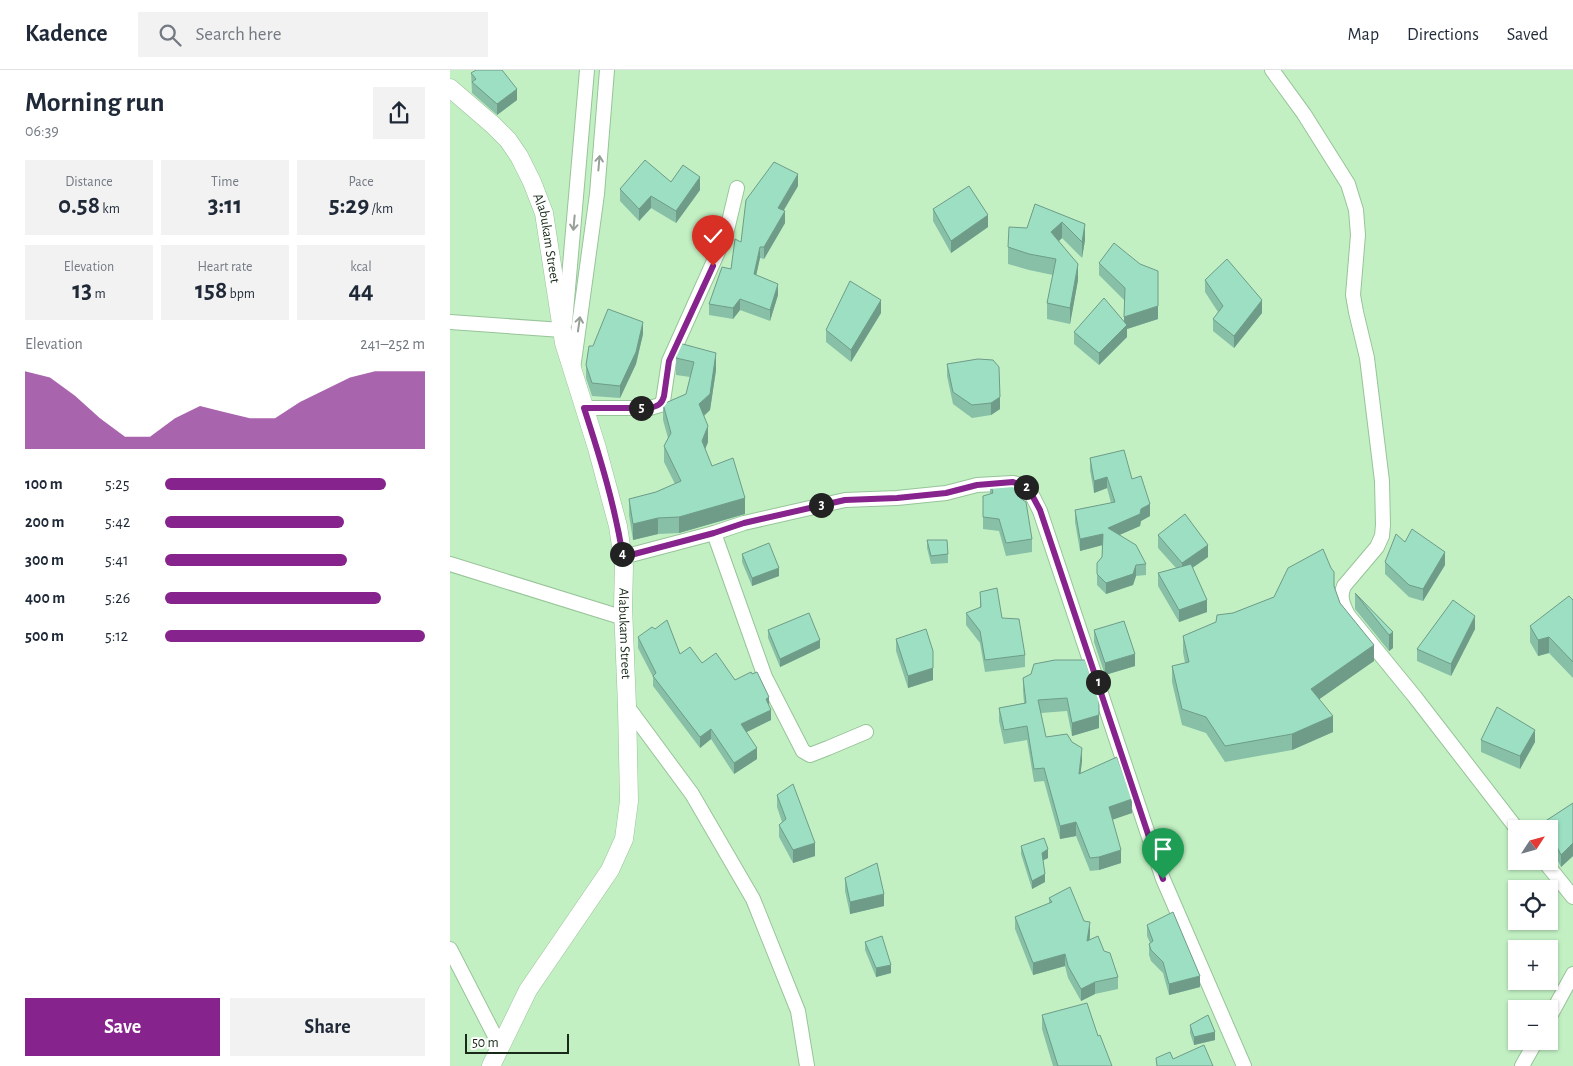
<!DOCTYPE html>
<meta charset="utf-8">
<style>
body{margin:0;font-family:"Alegreya Sans",sans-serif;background:#f2f2f3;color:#1f2937;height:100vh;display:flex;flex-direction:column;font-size:19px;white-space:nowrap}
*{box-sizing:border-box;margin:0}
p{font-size:16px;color:#747a83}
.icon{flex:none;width:28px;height:28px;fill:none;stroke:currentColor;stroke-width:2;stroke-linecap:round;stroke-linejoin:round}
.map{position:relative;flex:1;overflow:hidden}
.panel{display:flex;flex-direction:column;background:#fff;width:450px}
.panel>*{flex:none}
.needle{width:32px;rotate:54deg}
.controls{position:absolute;left:1058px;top:750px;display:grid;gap:10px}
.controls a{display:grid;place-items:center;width:50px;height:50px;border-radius:0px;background:#fff;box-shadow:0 1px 4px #0004;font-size:25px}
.scale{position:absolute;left:15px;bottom:12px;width:104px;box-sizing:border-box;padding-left:5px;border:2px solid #192a19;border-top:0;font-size:14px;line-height:18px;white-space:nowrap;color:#192a19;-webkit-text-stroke:4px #fff;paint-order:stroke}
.pin{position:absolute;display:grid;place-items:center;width:42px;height:42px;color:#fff;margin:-51px -21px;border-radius:50% 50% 50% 0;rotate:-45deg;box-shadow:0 0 5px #0007}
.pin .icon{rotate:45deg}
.km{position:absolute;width:25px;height:25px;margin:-12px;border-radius:50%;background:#222;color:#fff;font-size:14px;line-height:25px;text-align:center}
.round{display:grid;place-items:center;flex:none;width:52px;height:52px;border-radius:0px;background:#f2f2f3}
.summary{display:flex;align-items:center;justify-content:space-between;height:85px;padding:0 25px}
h1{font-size:28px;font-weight:700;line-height:38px}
.metrics{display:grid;grid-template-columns:repeat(3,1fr);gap:8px;height:85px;padding:5px 25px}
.metrics div{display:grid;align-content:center;border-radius:0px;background:#f2f2f3;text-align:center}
.metrics b{font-size:25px;font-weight:700}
.metrics small{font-size:14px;font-weight:400}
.metrics p{font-size:14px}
.chart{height:140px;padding:10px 25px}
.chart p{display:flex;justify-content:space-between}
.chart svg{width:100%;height:90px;margin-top:5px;fill:#86238c;opacity:.7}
.primary-button{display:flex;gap:10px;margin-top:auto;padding:10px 25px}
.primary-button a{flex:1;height:58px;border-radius:0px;background:#86238c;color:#fff;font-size:20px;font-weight:700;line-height:58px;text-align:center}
.primary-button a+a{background:#f2f2f3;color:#1f2937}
ul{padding:0 25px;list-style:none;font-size:16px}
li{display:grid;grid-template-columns:80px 60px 1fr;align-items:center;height:38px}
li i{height:12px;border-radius:6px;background:#86238c}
header{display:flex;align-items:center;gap:30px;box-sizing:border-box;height:70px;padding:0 25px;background:#fff;border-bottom:1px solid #e0e1e3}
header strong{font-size:24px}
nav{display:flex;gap:28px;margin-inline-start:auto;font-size:18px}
.search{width:350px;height:45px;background:#f2f2f3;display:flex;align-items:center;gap:12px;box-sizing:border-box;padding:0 18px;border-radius:0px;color:#747a83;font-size:19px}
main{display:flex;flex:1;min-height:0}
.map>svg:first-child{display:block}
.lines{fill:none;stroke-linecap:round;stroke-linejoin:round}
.minor-casing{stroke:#97c498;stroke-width:16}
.tertiary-casing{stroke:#97c498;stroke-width:19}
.minor{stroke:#fff;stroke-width:14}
.tertiary{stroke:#fff;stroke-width:18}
.wall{fill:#87c0a7}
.shaded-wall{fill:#6e9c88}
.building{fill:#9ddfc2;stroke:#6e9c88}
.oneway{stroke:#989f98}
.route-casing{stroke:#fff;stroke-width:10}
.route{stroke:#86238c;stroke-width:6}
.labels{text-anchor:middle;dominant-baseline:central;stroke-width:4.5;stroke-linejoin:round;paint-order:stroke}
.street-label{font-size:14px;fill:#192a19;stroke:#fff}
</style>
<header>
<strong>Kadence</strong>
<div class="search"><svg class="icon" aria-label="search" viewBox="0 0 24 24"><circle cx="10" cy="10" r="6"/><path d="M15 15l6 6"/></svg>Search here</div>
<nav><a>Map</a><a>Directions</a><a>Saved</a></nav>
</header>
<main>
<section class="panel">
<div class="summary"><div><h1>Morning run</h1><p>06:39</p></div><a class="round"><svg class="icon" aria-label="share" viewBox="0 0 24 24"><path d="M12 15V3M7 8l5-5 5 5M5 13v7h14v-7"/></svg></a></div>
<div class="metrics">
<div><p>Distance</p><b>0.58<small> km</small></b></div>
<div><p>Time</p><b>3:11</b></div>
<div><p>Pace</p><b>5:29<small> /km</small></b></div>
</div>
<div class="metrics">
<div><p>Elevation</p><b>13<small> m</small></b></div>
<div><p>Heart rate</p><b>158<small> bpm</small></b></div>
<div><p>kcal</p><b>44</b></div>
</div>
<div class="chart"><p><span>Elevation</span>241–252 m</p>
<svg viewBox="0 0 160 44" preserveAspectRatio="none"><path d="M0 44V6L10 9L20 18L30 29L40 38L50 38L60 29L70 23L80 26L90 29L100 29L110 21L120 15L130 9L140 6L150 6L160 6V44z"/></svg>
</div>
<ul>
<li><b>100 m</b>5:25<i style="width:85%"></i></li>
<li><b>200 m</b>5:42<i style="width:69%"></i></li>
<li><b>300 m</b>5:41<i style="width:70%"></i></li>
<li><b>400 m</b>5:26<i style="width:83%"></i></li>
<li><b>500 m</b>5:12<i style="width:100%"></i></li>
</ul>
<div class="primary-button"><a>Save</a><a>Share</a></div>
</section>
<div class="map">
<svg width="1123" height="996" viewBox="0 0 1123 996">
<rect width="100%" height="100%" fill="#c2f0c3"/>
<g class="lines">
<defs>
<g id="minor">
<path d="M822,0L854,44L898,114L906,140L908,165L903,225L906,242L917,288L932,411L933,455L932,466L927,477L894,516C889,527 893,535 898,545L965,627L1067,759"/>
<path d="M0,252L112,260"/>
<path d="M115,253L137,0"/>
<path d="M123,299L147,124L157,0"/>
<path d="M134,338H200L210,335L213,331L219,291L276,164L287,118"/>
<path d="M264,463L315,607L353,681L360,685L378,678L416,662"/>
<path d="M173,487L264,463L294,453L395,430L447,428L496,423L527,415L563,413L574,416L583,427L590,441L713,809L794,996"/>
<path d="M0,494L174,548"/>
<path d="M177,636L242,724L303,829L348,941L357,996"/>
<path d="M1094,791L1123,827"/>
<path d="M0,879L50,976"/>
<path d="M1099,948L1123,904"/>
<path d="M1072,996L1086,971"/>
</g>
<g id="tertiary">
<path id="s1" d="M0,18L43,55L58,70L69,86L82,112L94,143L114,273L147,378L168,456L174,496L173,537L177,636L179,731L174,769L160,800L78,920L41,996"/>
</g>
</defs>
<use href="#minor" class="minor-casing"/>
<use href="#tertiary" class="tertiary-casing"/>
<use href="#minor" class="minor"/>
<use href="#tertiary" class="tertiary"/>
</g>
<g class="wall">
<path d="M21,3L67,30L47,45L22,23Z"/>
<path d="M221,112L250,120L226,153L201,138L189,151L170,131V119Z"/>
<path d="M348,116L333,141L335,153L314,189L310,188L306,205L328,225L320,251L290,240L283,249L259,245V234L281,199L291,172Z"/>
<path d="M585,134L635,154V170L632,188L612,168L609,171L628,210L620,254L597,249V233L603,205L579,200L558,194V177L577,158Z"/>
<path d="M483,139L538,157L501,183L483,151Z"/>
<path d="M649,193L708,249L677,259V267L649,295L624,274V262L674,251V230L649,205Z"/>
<path d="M755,210L812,243L784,278L763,261V249L768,242L755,222Z"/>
<path d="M431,243L401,292L376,272V260Z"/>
<path d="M193,264L186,294L170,328L142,326L136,308V295L143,276Z"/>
<path d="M229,273L266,300L260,340L254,346L258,372L255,379L262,396L295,444L229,463L208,464L183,470L179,445V429L206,422L225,414L214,392V376L218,368L213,350V334L236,324L240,307L226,305V288Z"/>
<path d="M497,294L550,339L541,345L522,348L503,334L497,306Z"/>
<path d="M640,388L682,409L700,446L691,451L690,456L669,465L696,494V505L686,506L683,515L656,524L647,515V493L652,487V475L630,481L625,452V440L661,433L657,418L644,423L640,400Z"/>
<path d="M540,411L570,428L582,469V482L556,486L549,461L533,459V426L540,424Z"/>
<path d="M708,465L758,487L742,498L757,542L729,552L708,516V503L726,498L708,478Z"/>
<path d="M477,470L498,484V493L481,494L477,478Z"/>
<path d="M292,484L329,506L302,516L292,492Z"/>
<path d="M935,492L995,495L973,531L959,527L935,504Z"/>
<path d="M884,517L890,533L924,591L869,629L883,662L842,680L775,692L756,663L732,655L722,612V596L735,593L733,582V566L766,552L783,543L824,527Z"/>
<path d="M530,522L552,548L575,585V597L535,602L530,573L516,555V543L530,538Z"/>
<path d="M905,523L943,562V578L939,581L905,539Z"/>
<path d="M1123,530V608L1099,583L1088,586L1080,572V556Z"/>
<path d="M1025,559L1001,606L967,591V579Z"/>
<path d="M318,560L370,578L330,597L318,568Z"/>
<path d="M644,560L685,596L655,605L644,572Z"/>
<path d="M188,567L252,593L285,610L302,604L319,636L321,650L296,662L307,689L284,704L261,669L250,678L203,616V607L188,578Z"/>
<path d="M446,569L483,610L458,618L446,581Z"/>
<path d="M584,594L649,658L622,666L617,641L591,643L596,667L632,691L630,703L682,743L662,749L671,793L649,800L640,801L626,766L610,769L594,711L584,712L577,670L554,674L549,651V638L574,633L573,621V608L581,604Z"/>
<path d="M1031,670L1085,672L1070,699L1031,682Z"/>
<path d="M327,725L365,786L343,793L329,767V755L332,752L327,737Z"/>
<path d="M1123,733V786L1111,797L1099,773V759H1094V752Z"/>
<path d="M571,776L598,788L593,790L595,812L582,819L571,784Z"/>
<path d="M395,808L434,836L400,844L395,821Z"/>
<path d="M599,828L634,851L640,864V870L654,881L668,907V919L645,924L631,931L618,908L615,896L583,905L565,859V847L599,833Z"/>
<path d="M697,855L750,917L719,925L713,903L701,891L699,885V874L700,873L697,866Z"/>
<path d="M415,872L441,903L426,907L415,880Z"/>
<path d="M592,945L662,996H603L592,959Z"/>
<path d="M740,955L765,970L744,975L740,963Z"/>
</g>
<g class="shaded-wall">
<path d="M67,19V30L47,45V34Z"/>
<path d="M348,104V116L328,150V138Z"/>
<path d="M250,107V120L226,153V141Z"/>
<path d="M201,126V138L189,151V139Z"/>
<path d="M335,141V153L314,189V177Z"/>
<path d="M538,145V157L501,183V171Z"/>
<path d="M612,152V168L601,178V162Z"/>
<path d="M635,154V170L632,188V172Z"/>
<path d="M310,177V188L304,215V204Z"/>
<path d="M628,194V210L620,254V238Z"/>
<path d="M328,214V225L320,251V240Z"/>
<path d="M290,229V240L283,249V238Z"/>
<path d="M431,230V243L401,292V280Z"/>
<path d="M812,230V243L784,278V266Z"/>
<path d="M708,236V249L677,259V267L649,295V283L674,258V247Z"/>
<path d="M193,252V264L186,294L170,328V316Z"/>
<path d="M266,283V300L260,340L249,350V334Z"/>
<path d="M550,327V339L541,345V333Z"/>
<path d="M258,356V372L252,387V371Z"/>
<path d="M657,407V418L644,423V411Z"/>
<path d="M295,428V444L229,463V447Z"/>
<path d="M700,434V446L691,451L690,456L658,470V458Z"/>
<path d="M208,448V464L183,470V454Z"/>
<path d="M653,464V475L630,481V469Z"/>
<path d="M758,475V487L732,505V493Z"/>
<path d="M995,482V495L973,531V519Z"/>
<path d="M686,495V506L683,515L656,524V513Z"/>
<path d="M329,498V506L302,516V508Z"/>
<path d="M757,530V542L729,552V540Z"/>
<path d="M1025,546V559L1001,606V594Z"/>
<path d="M943,562V578L939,581V565Z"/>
<path d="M1099,567V583L1088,586V570Z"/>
<path d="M370,570V578L330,597V589Z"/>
<path d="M924,575V591L861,635V619Z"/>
<path d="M685,584V596L655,605V593Z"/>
<path d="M483,598V610L458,618V606Z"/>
<path d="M319,627V638L316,629Z"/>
<path d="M321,640V650L291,665V654Z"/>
<path d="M649,645V658L622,666V653Z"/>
<path d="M883,646V662L842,680V664Z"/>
<path d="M261,659V669L250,678V667Z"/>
<path d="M1085,660V672L1070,699V686Z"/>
<path d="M307,678V689L284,704V693Z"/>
<path d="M632,678V691L629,717V704Z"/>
<path d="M682,729V743L659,751V737Z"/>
<path d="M626,752V766L610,769V756Z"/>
<path d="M365,773V786L343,793V780Z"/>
<path d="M1123,773V786L1111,797V785Z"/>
<path d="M598,779V788L592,791V783Z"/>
<path d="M671,780V793L649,800V787Z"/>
<path d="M595,804V812L582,819V811Z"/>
<path d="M434,824V836L400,844V832Z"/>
<path d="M640,852V864L637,883V871Z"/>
<path d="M615,884V896L583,905V893Z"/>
<path d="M441,895V903L426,907V898Z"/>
<path d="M750,906V917L719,925V914Z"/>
<path d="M645,912V924L631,931V919Z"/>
<path d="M765,962V970L744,975V967Z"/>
</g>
<g class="building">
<path d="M26,0H52L67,19L47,34L22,12L26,9L21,3Z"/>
<path d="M195,90L221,112L233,95L250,107L226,141L201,126L189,139L170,119Z"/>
<path d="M324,92L348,104L328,138L335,141L314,177H310L304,204L328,214L320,240L290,229L283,238L259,234L272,197L281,199L285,169L291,172L296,130Z"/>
<path d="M519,116L538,145L501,171L483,139Z"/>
<path d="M585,134L635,154L632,172L612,152L601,162L628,194L620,238L597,233L606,189L579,184L558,177L559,157L577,158Z"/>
<path d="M664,173L690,194L708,201V236L674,247L675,218L649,193Z"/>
<path d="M777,189L812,230L784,266L763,249L773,236L755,210Z"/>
<path d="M400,211L431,230L401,280L376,260Z"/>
<path d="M654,228L677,255L649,283L624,262Z"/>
<path d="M158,239L193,252L186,282L170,316L142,313L136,295L139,276H143Z"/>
<path d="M229,273L266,283L260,324L249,334L258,356L252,371L262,396L283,388L295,428L229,447L208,448L183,454L179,429L206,422L231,411L214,376L221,363L213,334L236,324L244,292L226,288Z"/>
<path d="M528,289L543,290L549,297L550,327L541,333L522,335L503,322L497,294Z"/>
<path d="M674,380L682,409L691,406L700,434L691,439L690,444L658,458L686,475L696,494L686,495L683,504L656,513L647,504V493L652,487L653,464L630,469L625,440L665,432L657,407L644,411L640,388Z"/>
<path d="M540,411H566L570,428L576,432L582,469L556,473L549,449L533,447V426L543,423Z"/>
<path d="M735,444L758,475L732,493L708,465Z"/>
<path d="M962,459L995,482L973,519L959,515L935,492L946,464L955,472Z"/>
<path d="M477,470H497L498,484L481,486Z"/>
<path d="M319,473L329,498L302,508L292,484Z"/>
<path d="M873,479L881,498L884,502V516L890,533L924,575L861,619L883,646L842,664L775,676L756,647L732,639L722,596L739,592L733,566L766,552L767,545L783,543L824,527L838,498Z"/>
<path d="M741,494L757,530L729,540L708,503Z"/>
<path d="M547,518L552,548L569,549L575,585L535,590L530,561L516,543L531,537L530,522Z"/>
<path d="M905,523L943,562L939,565Z"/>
<path d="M1119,526L1123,530V592L1099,567L1088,570L1080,556Z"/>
<path d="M1003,530L1025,546L1001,594L967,579Z"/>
<path d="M359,543L370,570L330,589L318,560Z"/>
<path d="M217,550L230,584L240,577L252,593L266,583L285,610L301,602L302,604L307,602L319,627L316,629L321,640L291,654L307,678L284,693L261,659L250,667L203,606L206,603L188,567L202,557L205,559Z"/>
<path d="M674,551L685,584L655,593L644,560Z"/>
<path d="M476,559L483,581V598L458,606L446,569Z"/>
<path d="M605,590H635L649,631V645L622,653L617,628L588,630L596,667L617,664L622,672L632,678L629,704L667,687L682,729L659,737L671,780L649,787L640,788L626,752L610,756L594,698L584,699L577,656L554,660L549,638L576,633L573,608L581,604L584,594Z"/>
<path d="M1047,637L1085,660L1070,686L1031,670Z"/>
<path d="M343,714L365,773L343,780L329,755L336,749L327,725Z"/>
<path d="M1123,733V773L1111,785L1099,761V759H1098L1094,752Z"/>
<path d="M594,768L598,779L592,783L595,804L582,811L571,776Z"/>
<path d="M427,793L434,824L400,832L395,808Z"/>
<path d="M620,817L634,851L640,852L637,871L648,866L654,881L660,883L668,907L645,912L631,919L618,896L615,884L583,893L565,847L602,832L599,828Z"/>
<path d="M723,842L750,906L719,914L713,892L701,880L699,874L703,871L697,855Z"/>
<path d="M432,866L441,895L426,898L415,872Z"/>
<path d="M637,933L648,966L650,965L662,996H608L592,945Z"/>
<path d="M758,945L765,962L744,967L740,955Z"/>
<path d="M754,975L763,996H707L706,988L720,982L723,989Z"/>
</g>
<defs><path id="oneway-shaft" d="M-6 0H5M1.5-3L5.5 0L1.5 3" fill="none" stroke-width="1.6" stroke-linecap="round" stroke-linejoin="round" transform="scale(1.25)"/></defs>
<g class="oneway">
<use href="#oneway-shaft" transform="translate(149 93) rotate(-85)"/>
<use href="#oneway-shaft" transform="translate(124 153) rotate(95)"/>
<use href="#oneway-shaft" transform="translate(129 254) rotate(-82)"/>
</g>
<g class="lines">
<defs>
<path id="route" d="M263,196L219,291L214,326C212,334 208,336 200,338H134C150,387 165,436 173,487L264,463L294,453L395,430L447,428L496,423L527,415L563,412L574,416L583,427L590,440L713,809"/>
</defs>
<use href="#route" class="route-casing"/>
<use href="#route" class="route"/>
</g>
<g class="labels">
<g class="street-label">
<text stroke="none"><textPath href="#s1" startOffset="185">Alabukam Street</textPath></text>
<text stroke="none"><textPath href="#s1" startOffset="590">Alabukam Street</textPath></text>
</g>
</g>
</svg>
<div class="controls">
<a><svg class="needle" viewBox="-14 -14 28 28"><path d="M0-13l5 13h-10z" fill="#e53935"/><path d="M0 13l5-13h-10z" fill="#747a83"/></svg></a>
<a><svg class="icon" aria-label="locate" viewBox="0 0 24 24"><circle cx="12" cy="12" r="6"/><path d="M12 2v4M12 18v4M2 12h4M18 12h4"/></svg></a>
<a>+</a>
<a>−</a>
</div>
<div class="scale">50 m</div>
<div class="pin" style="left:713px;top:809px;background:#1e9e55"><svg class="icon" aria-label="arrive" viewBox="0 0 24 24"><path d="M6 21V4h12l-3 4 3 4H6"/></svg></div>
<div class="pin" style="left:263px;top:196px;background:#d93025"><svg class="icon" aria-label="check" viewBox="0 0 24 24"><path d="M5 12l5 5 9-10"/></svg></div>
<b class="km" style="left:648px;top:612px">1</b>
<b class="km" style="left:576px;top:417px">2</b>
<b class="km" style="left:371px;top:435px">3</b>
<b class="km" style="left:172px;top:484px">4</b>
<b class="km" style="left:191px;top:338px">5</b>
</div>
</main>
